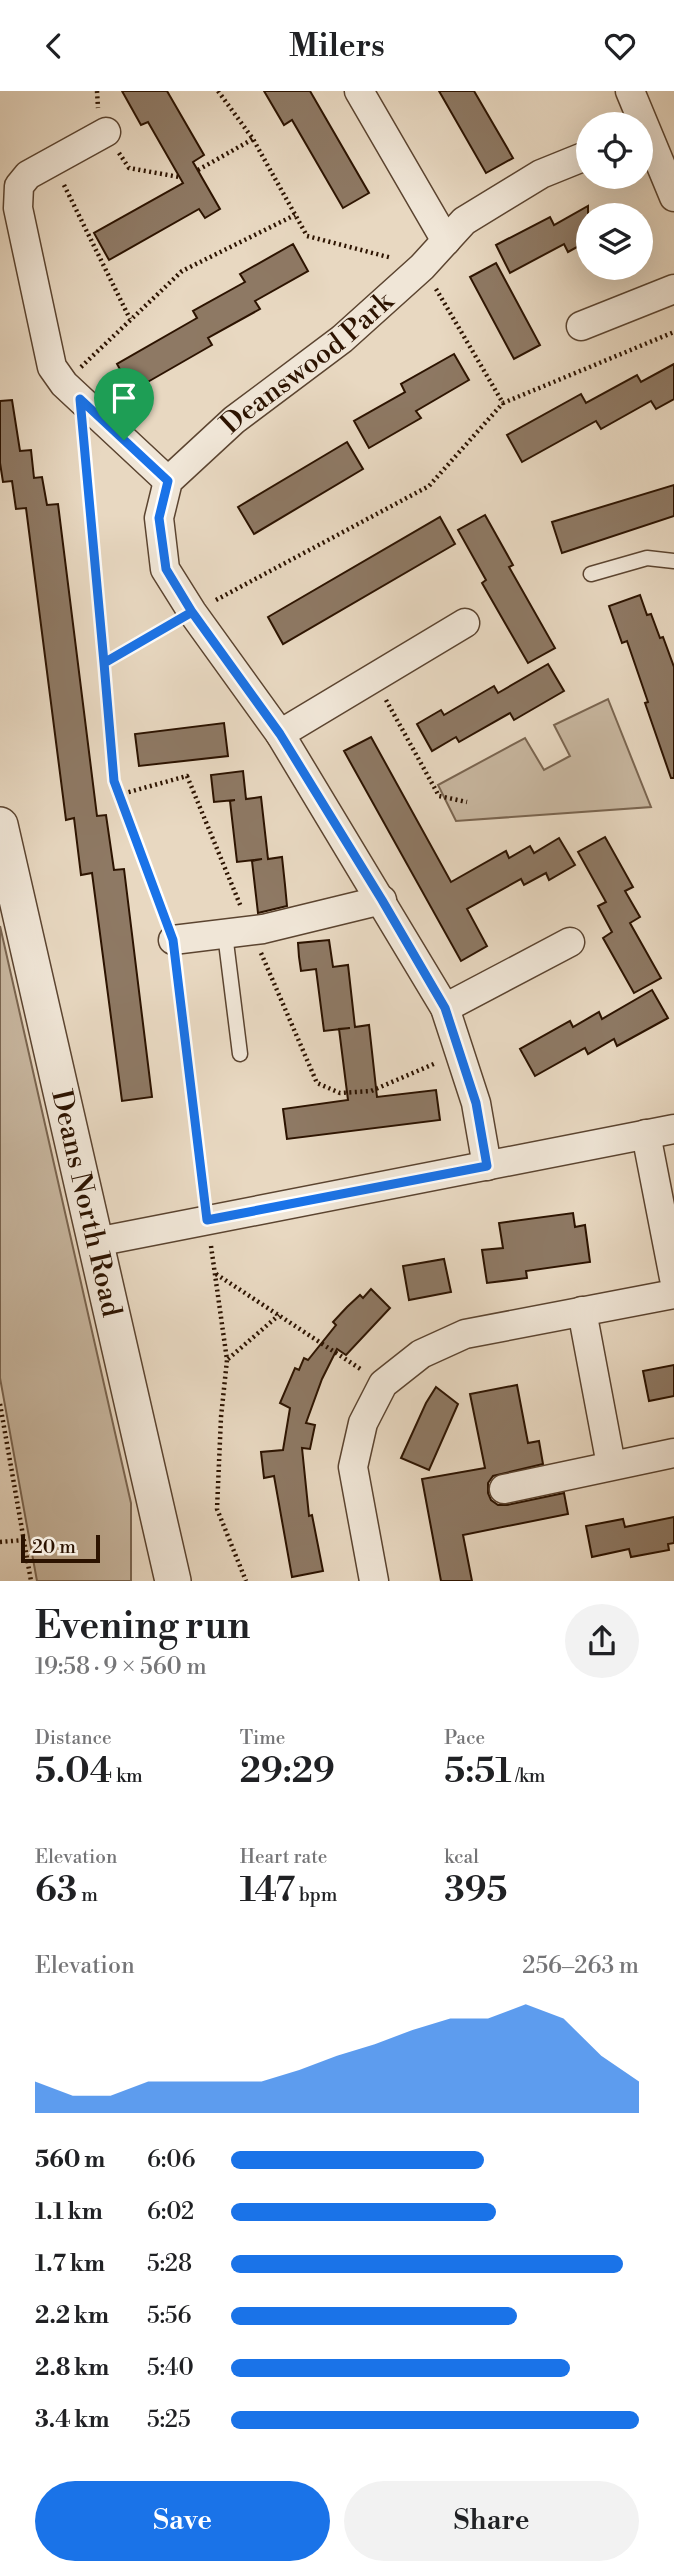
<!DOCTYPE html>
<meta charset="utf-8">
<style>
body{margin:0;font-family:"Libre Bodoni",serif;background:#f2f2f2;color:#202124;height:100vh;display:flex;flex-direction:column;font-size:26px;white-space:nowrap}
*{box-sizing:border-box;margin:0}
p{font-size:23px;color:#757577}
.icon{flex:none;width:38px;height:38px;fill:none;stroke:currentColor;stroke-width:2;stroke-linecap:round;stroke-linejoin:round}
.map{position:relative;height:1490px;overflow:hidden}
.drawer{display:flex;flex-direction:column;background:#fff;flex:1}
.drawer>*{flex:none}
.tools{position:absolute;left:576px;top:21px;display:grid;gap:14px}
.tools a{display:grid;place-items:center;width:77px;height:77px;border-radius:50%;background:#fff;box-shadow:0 7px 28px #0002;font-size:35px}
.scale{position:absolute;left:21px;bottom:18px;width:79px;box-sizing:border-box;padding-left:7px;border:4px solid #2c1300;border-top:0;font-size:19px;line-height:24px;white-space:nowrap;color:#2c1300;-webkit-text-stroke:5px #f0e6d7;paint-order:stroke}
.pin{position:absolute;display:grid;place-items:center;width:60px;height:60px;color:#fff;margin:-72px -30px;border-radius:50% 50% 50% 0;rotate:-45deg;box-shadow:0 0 7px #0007}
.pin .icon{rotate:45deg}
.round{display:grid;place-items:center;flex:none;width:74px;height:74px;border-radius:37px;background:#f2f2f2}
.head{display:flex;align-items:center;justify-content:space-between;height:119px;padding:0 35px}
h1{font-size:38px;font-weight:600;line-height:52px}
.metrics{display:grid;grid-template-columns:repeat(3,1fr);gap:10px;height:119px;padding:7px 35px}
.metrics div{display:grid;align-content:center}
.metrics b{font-size:35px;font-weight:600}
.metrics small{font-size:19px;font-weight:400}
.metrics p{font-size:19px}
.chart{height:196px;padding:14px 35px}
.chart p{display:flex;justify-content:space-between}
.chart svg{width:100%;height:126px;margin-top:7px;fill:#1a73e8;opacity:.7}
.primary-button{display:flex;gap:14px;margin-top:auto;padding:14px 35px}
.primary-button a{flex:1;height:80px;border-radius:42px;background:#1a73e8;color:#fff;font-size:28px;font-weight:600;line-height:80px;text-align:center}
.primary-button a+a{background:#f2f2f2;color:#202124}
ul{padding:0 35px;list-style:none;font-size:23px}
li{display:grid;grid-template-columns:112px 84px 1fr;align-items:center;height:52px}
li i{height:18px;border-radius:9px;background:#1a73e8}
header{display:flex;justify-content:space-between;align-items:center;height:91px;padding:0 35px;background:#fff;font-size:32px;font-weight:600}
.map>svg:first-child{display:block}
.green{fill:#c8b7a0;stroke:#7a6550;stroke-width:2}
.building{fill:#8e7964;stroke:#2c1300;stroke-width:2}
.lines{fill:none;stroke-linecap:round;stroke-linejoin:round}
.service-casing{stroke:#5b4430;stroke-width:17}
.minor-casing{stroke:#5b4430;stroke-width:31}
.tertiary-casing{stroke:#5b4430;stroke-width:38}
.path{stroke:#2c1300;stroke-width:4.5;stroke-dasharray:2 3.5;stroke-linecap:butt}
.service{stroke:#f0e6d7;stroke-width:14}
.minor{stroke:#f0e6d7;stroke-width:28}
.tertiary{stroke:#f0e6d7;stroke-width:35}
.route-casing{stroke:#fff;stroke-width:14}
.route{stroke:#1a73e8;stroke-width:9}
.labels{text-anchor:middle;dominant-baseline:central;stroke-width:6;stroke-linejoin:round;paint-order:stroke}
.street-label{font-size:28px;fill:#2c1300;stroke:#f0e6d7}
</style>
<header><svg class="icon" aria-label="back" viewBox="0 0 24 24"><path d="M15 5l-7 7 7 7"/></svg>Milers<svg class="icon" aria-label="heart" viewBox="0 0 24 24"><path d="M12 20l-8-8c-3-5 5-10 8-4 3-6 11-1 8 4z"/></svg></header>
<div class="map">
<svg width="674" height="1490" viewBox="0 0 674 1490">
<rect width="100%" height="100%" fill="#e8d8c1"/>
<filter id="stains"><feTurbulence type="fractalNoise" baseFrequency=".00286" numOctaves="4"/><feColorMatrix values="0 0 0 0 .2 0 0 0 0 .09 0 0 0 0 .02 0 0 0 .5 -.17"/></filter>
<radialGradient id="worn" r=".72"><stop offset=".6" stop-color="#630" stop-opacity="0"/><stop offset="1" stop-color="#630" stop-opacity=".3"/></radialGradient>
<g class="green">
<path d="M608,608L651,716L456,730L438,694L525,647L544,679L570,665L554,634Z"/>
<path d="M0,835L131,1412V1490H37L0,1287Z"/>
</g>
<g class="building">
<path d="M122,0H167L204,64L193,71L220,118L205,127L199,118L109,169L94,142L183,92L148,31L141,34Z"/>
<path d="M264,0H310L369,102L343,117L292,29L284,34Z"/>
<path d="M439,0H474L513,67L486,82Z"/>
<path d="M588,115V150L568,161L564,153L510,182L496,154L550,126L554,134Z"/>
<path d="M293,153L308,180L255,210L260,218L208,247L212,254L132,300L117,273L197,227L193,220L245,191L240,183Z"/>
<path d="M496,172L540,254L514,268L470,186Z"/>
<path d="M454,263L469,289L416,320L421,327L369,357L354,330L405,301L401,293Z"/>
<path d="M674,273V308L656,318L651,310L601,338L596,330L522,371L507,344L581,303L586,312L637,284L641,291Z"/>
<path d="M12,309L20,360L31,359L34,387L42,386L47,414L58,413L97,725L106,724L114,779L124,778L152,1006L122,1010L92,782L81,784L74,727L66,729L26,417L16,418L12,390L3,391L0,372V310Z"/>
<path d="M347,351L363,378L254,443L238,416Z"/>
<path d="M674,394V425L562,462L552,431Z"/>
<path d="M485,424L513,474L509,476L555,557L528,572L482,492L486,489L458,439Z"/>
<path d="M440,426L455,453L283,553L268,526Z"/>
<path d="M640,504L647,524L651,523L660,547L663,546L674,576V687H671L645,612L648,611L627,550L622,552L609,515Z"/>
<path d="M548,573L564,600L514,629L510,622L459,651L456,646L432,660L417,633L441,619L444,624L494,595L498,602Z"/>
<path d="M224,632L228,665L139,675L135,643Z"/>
<path d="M371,646L451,791L506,760L509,767L530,755L534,762L559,747L575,774L549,789L546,782L524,794L521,788L467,818L487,855L461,870L344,660Z"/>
<path d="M243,680L246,708L261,706L268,768L282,766L285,794L287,815L258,822L252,770L262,768L237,771L230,710L235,709L214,711L211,684Z"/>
<path d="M605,746L633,796L625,800L640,826L630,832L661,887L634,902L603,847L612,841L598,815L606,811L578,761Z"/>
<path d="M329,849L333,876L348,874L355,936L369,934L377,1006L436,999L440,1029L287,1048L283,1018L348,1009L339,938L350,937L324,940L316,878L301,880L299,866L298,852Z"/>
<path d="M652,899L668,927L617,955L614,948L588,963L585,957L535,985L520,958L570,930L573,936L599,921L602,928Z"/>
<path d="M573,1122L575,1136L585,1134L590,1171L526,1180L527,1187L487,1192L482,1159L503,1157L499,1132Z"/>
<path d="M444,1168L451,1201L409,1209L403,1175Z"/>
<path d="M371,1198L390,1217L346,1264L337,1258L322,1288L306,1332L315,1334L310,1358L302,1357L309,1425L312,1424L323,1480L292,1486L274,1385L264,1387L261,1361L283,1359L290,1317L280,1312L295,1277L299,1279L304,1267L308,1269L336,1234L333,1231L347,1216L360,1204L363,1207Z"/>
<path d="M674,1274V1305L649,1310L643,1280Z"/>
<path d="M517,1294L528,1352L539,1350L543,1373L493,1385L488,1392V1402L491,1409L498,1414H507L564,1402L568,1423L463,1444L472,1490H441L422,1388L485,1377L470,1303Z"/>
<path d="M436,1296L458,1313L429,1379L401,1367L426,1312Z"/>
<path d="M674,1426V1452L668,1453L669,1459L631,1466L629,1458L592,1466L586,1435L623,1428L625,1436Z"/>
</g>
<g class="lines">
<defs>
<g id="service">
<path d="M591,483L647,467L674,470"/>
<path d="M225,843L240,963"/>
</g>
<g id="minor">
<path d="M359,0L446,150"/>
<path d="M630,0L674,106"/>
<path d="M106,41L28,84L19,95L18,117L52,276L64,293L168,390"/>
<path d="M581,235L674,198"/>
<path d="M280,643L465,532"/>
<path d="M173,849L263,838L382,809"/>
<path d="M445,917L570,851"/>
<path d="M646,1043L674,1187"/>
<path id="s1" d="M487,1075L476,1012L445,917L280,643L192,521L165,478L159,427L168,390L234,329L342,248L422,176L464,130L541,83L588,64"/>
<path d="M96,1151L674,1038"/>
<path d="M582,1220L611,1374"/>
<path d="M504,1398L674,1362"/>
<path d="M374,1490L353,1376L363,1332L383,1293L421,1263L465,1243L674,1203"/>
</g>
<g id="tertiary">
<path id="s2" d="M0,734L173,1490"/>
</g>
</defs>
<use href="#service" class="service-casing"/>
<use href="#minor" class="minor-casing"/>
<use href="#tertiary" class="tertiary-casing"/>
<g class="path">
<path d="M97,0L98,17"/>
<path d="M218,0L253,48L307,145L392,167"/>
<path d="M119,62L129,77L179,86"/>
<path d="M198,79L253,48"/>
<path d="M64,94L130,228"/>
<path d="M436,198L503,312L674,241"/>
<path d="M81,276L182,180L295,124"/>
<path d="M85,350L114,690L164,825"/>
<path d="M216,509L429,395L503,312"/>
<path d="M104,572L169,535"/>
<path d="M386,609L439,705L467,711"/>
<path d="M118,704L187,685L241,816"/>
<path d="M261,862L317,992L340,1002L371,1000L436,972"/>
<path d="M176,874L204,1105"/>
<path d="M211,1155L227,1269L221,1326L217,1418L246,1490"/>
<path d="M216,1183L362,1279"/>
<path d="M228,1268L279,1224"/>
<path d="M0,1313L31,1490"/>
<path d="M0,1451L24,1449"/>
</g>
<use href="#service" class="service"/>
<use href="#minor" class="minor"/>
<use href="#tertiary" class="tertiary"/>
</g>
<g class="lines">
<defs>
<path id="route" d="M124,349L168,390L159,427L166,478L192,521L104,572L114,690L173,849L207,1129L487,1075L476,1012L445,917L382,809L280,643L192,521L104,572L80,308L124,349"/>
</defs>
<use href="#route" class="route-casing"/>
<use href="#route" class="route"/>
</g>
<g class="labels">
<g class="street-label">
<text stroke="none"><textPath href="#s1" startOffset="957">Deanswood Park</textPath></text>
<text stroke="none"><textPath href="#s2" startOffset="388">Deans North Road</textPath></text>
</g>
</g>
<rect width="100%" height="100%" filter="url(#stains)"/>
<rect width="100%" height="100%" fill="url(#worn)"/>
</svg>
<div class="tools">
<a><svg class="icon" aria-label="locate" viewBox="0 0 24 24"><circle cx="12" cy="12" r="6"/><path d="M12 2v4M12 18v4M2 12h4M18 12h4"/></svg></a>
<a><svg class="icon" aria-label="layers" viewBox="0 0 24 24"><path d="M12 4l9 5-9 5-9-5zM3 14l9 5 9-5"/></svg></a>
</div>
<div class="scale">20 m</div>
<div class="pin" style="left:124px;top:349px;background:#1e9e55"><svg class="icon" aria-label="arrive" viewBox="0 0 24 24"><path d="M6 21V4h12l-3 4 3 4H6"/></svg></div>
</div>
<section class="drawer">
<div class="head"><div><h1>Evening run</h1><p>19:58 · 9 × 560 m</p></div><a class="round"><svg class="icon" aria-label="share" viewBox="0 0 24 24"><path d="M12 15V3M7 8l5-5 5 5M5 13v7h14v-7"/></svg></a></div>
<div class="metrics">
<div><p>Distance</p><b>5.04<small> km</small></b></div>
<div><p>Time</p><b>29:29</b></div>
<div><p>Pace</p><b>5:51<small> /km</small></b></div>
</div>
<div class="metrics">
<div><p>Elevation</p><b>63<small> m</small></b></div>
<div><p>Heart rate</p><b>147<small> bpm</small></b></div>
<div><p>kcal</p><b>395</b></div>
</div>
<div class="chart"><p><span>Elevation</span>256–263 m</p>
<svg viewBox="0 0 160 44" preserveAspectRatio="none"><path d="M0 44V33L10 38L20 38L30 33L40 33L50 33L60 33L70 29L80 24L90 20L100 15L110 11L120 11L130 6L140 11L150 24L160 33V44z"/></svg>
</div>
<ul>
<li><b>560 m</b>6:06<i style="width:62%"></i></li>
<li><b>1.1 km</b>6:02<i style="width:65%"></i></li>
<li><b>1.7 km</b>5:28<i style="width:96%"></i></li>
<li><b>2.2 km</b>5:56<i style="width:70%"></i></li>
<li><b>2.8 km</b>5:40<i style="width:83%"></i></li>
<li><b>3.4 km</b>5:25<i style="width:100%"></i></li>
</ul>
<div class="primary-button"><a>Save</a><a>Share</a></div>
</section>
